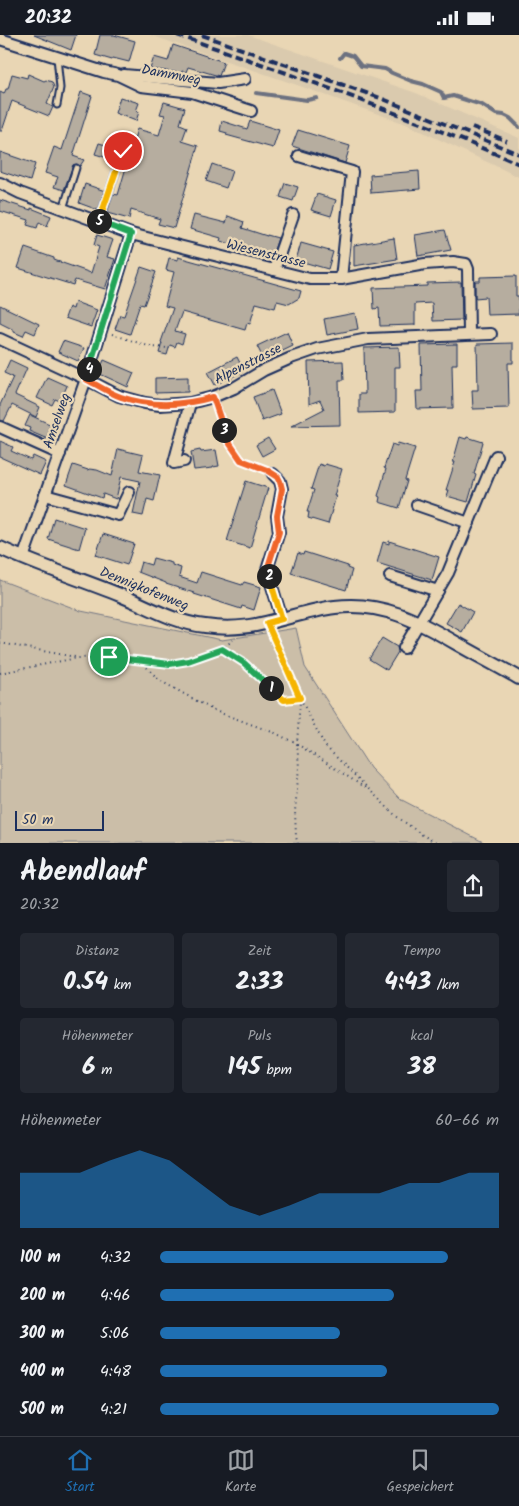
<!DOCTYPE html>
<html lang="de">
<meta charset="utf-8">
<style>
body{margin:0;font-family:Kalam,sans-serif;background:#242831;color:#f1f3f6;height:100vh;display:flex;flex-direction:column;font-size:19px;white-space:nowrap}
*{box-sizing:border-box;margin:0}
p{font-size:16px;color:#9ea1a6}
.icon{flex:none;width:28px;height:28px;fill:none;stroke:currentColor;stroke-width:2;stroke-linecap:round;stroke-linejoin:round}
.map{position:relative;height:808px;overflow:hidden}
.side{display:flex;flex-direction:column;background:#171b24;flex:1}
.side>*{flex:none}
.scale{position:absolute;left:15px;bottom:12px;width:89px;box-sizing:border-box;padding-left:5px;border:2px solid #1b2f5e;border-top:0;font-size:14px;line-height:18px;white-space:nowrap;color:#1b2f5e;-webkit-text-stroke:4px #e9d6b4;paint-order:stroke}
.pin{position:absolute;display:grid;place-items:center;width:42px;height:42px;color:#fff;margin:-21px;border:2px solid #fff;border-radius:50%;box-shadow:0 1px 5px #0007}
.km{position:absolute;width:25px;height:25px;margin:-12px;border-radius:50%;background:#222;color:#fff;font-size:14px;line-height:25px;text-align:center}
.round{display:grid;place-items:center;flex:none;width:52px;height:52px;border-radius:5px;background:#242831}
.overview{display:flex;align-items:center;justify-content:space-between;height:85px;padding:0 20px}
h1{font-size:28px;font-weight:700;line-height:38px}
.figures{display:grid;grid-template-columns:repeat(3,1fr);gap:8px;height:85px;padding:5px 20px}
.figures div{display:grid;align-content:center;border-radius:5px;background:#242831;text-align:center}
.figures b{font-size:25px;font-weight:700}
.figures small{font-size:14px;font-weight:400}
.figures p{font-size:14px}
.chart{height:140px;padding:10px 20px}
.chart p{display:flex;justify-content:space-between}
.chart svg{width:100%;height:90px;margin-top:5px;fill:#1f6fb2;opacity:.7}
ul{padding:0 20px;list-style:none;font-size:16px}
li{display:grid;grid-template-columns:80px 60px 1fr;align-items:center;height:38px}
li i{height:12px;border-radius:6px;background:#1f6fb2}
.status{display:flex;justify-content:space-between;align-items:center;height:35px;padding:0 25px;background:#171b24;direction:ltr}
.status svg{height:14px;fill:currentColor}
.dock{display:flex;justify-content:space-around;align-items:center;height:70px;border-top:1px solid #363941;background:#171b24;font-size:14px;color:#9ea1a6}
.dock a{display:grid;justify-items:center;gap:2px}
.dock .selected{color:#1f6fb2}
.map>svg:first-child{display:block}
.built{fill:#dacaae}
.green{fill:#cbbea8;stroke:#737683}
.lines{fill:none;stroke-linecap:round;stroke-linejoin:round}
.stream{stroke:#6c7180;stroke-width:4}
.building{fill:#b6ad9f;stroke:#1b2f5e}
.service-casing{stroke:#1b2f5e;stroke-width:9}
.minor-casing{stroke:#1b2f5e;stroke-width:14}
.tertiary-casing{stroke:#1b2f5e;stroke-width:16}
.path{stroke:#1b2f5e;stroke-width:2;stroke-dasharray:1 4;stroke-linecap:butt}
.service{stroke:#e9d6b4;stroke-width:5}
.minor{stroke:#e9d6b4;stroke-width:10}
.tertiary{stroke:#e9d6b4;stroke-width:12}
.rail{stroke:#1b2f5e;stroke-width:4;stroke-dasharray:8 4;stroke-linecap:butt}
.split-1-casing{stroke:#fff;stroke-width:10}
.split-2-casing{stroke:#fff;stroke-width:10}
.split-3-casing{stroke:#fff;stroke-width:10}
.split-4-casing{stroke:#fff;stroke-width:10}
.split-5-casing{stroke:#fff;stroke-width:10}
.split-6-casing{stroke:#fff;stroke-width:10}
.split-1{stroke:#22a559;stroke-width:6}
.split-2{stroke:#f5b400;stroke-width:6}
.split-3{stroke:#f0652b;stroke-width:6}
.split-4{stroke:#f0652b;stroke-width:6}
.split-5{stroke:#22a559;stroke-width:6}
.split-6{stroke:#f5b400;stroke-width:6}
.labels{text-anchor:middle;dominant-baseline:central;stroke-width:4.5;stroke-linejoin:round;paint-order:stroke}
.street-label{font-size:14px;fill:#1b2f5e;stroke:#e9d6b4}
</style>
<div class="status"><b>20:32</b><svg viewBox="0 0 49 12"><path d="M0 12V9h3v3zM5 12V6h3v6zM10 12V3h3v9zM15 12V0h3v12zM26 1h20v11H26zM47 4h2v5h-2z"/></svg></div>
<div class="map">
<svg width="519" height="809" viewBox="0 0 519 809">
<rect width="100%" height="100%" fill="#e9d6b4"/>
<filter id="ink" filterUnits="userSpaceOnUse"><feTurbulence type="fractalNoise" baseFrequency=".02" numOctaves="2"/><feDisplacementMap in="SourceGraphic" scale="10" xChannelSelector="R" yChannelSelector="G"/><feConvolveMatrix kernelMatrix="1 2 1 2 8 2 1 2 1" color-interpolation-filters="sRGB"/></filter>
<g filter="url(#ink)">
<path class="built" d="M150,0H248L416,58L519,103V142L406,89L297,50Z"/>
<path class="green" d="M0,545L81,576L222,605L296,593L305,632L370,733L400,764L485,808H0Z"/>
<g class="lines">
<g class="stream">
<path d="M340,23L344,18L353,21L361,31L385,34L392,38L411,46L423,49L441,57L444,63L453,61L482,70L496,79L504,80L510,83L519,92"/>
<path d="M256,58L307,65L317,63"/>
</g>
</g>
<g class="building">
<path d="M34,0H76L71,15Z"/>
<path d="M100,0H114L135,6L129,27L113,23L112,25L95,20Z"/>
<path d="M173,10L224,27L219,41L188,32L186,37L182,36L181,38L150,34L154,22L168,26Z"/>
<path d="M12,39L27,43L28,39L44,46L46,45L52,47L54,52L47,69L53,72L49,81L12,66L2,96H0V57L4,59L6,54H8Z"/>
<path d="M81,57L92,61L73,121L84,125L80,131L77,129L73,130L64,155L54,152L58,142L45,138L54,112L62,115Z"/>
<path d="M120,62L139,68L136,76L139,77L136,86L115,78Z"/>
<path d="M164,67L185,73L180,89L187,92L182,106L198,111L174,193L158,189L160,184L131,175L129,184L107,178L113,159L118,160L127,129L124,127L127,117L130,118L137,94L159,100L165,80L160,79Z"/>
<path d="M222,86L247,94L250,86L279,95L273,113L226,100L227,98L220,96Z"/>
<path d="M298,95L350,111L345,128L292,111Z"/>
<path d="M99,108L119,114L115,125L95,119Z"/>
<path d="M0,117L35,129L30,146L0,136Z"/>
<path d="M212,129L232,136L226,153L206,146Z"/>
<path d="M419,136L420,154L371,158L370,140Z"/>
<path d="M285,148L298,152L293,166L280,162Z"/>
<path d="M85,149L105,156L98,175L79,168Z"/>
<path d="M317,159L336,165L331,181L311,175Z"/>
<path d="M0,165L31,175V173L51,181L47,191L39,187L37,193L27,190L29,185L0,176Z"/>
<path d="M194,180L226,188L228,181L244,187L242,193L267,201V200L278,203L271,224L234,211L235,210L220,206L221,203L190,194Z"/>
<path d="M445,195L451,215L418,221L415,200Z"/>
<path d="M97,200L113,205L107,222L115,224L105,254L75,245L73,250L18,233L25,213L54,223V225L91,238L99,212L94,210Z"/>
<path d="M394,203L397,224L354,231V210Z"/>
<path d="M301,208L333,217L328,234L296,225Z"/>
<path d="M178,222L301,256L299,263L289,269L277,266L275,273L256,268L250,289L247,288L245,295L182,277L175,296L185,299L182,309L177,307L175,312L170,310L167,320L159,318L162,308L161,307L173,273L165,271L174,237L166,235L169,223L178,225Z"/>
<path d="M141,232L156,237L144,270L140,269L130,299L115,294L120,280L124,281Z"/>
<path d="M516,241V261H519V279L487,280L486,262L475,263V246H480V242Z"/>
<path d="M461,247L462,285L433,286L432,268L415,269V290L380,291L379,273L374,274L373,253L427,251V248Z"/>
<path d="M75,267L97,275L91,292L65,283L69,272L73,274Z"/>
<path d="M0,270L39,289L35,299L26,295L23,301L14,297V295L0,288Z"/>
<path d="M355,278L358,294L327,300L324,284Z"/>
<path d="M287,297L293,311L264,325L257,311Z"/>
<path d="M63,306L84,313L78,326L58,317Z"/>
<path d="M513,308V328H508L509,373L473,374L472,355H478L477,309Z"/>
<path d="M457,309V329H452L453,373L417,374L416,356H422L421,310Z"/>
<path d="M399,312L400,332H395V377L359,378V359H365L364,313Z"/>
<path d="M237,322L244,336L232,342L231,347L227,344L215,350L208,337Z"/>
<path d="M10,325L27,333L15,360L40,372L36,382L12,370L4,386L0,385V370L13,342L4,338Z"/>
<path d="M104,325L134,338L128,352L98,338Z"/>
<path d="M343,326L344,345H339L340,390L291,391L324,374L320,365L309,369L308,327Z"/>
<path d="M47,342L67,351L60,366L55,364L52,370L37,363Z"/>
<path d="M188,342V357L155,358V343Z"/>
<path d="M272,355L281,379L262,386L253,362Z"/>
<path d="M30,380L58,393L52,406L29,396L30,393L25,391Z"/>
<path d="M460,402L466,404L467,402L483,407L474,439L476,440L468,467L447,461L449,455H446L455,427H453Z"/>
<path d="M268,403L275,414L262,421L256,410Z"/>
<path d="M0,406L13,412L11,416L31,425L33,421L46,427L40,440L0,422Z"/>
<path d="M398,408L415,413L405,445L407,446L399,473L379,467L380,462L378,461L386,434L384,433L392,409L397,411Z"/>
<path d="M118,414L143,420L139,436L160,440L154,466L147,464L143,481L133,479L140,446L121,442L116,464L103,459L102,463L66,450L73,430L88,435L89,434L97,435L112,441Z"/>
<path d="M200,415L201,417L216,415L219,431L213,432V433L194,435L191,417Z"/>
<path d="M319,429L324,431L325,429L342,434L334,461H336L328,489L308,483L309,477H307L314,455L311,454Z"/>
<path d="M246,446L268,453L250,513L227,506Z"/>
<path d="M54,483L85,493L79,514L48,504Z"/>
<path d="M103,499L134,509L127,530L96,520Z"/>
<path d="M389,506L439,522L432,545L377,528L383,507L389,509Z"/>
<path d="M304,517L348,531L347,533L352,535L346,555L291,538L298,518L303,520Z"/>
<path d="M153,523L172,528V530L181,533L179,542L197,548L201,537L242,550L244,547L261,552L254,575L242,571L241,574L194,559V558L166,549V548L138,537L141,527L151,530Z"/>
<path d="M458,568L473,577L462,597L446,588Z"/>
<path d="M382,603L397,612L398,617L387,635L369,624Z"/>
</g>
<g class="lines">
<defs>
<g id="service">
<path d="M57,22L60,53L57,70"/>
<path d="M63,174L76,133"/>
<path d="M99,187L123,116"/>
</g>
<g id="minor">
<path d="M0,4L104,37L118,40L141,51L192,57L251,76"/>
<path d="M124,40L218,48L245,44"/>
<path d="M299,121L352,137L341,244"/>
<path d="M0,148L20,158L131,199L310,244H341L425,229L453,227L466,229L468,234L469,299"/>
<path d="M274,235L293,180"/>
<path d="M0,304L86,344L119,361L145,368L160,370L190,368L213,362L234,353L264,335L291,323L317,314L368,304L491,299"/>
<path d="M0,392L60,419"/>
<path d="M184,426L174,428L190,368"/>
<path d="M273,439L280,446L282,454L277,481L279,497L267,535L282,584"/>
<path d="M45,460L118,480L129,457"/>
<path d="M417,470L469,488"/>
<path d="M23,523L86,344L131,199"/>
<path d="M390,541L438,556"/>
<path d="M404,613L448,538L496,421"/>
</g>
<path id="tertiary" d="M0,513C39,531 80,544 120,560C147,571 175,588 205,591C225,594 245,593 265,588C289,583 311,575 335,572C381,566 418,586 456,608C477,620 498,631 519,643"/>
</defs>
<use href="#service" class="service-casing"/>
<use href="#minor" class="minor-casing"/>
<use href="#tertiary" class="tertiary-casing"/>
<g class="path">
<path d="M112,299L151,312L168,313"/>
<path d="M216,371L228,406L241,425L265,434"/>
<path d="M272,599L300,663L325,711L396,781L421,799L438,809"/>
<path d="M0,608L75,622"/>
<path d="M222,614L244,628L284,665L300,663"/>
<path d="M140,625L159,645L215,676L275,698L297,709L367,754"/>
<path d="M0,638L77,623L109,622L170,629L188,626L203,622L222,614L233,605"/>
<path d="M298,809L296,802L295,776L299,732L297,709L300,665"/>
</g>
<use href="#service" class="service"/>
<use href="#minor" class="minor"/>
<use href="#tertiary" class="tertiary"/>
<g class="rail">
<path d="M177,0C292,39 407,80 519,129"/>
<path d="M202,0L383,64L519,119"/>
<path d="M472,92L507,106"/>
</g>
</g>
</g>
<g class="lines" filter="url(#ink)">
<defs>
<path id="split-1" d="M109,622L170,629L188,626L222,614L244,628L271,653"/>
<path id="split-2" d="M269,541L282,584L267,588L300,663L284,665L271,653"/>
<path id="split-3" d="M224,395L228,406L241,425L267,435L278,442L280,446L282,454L277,481L279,497L267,535L269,541"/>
<path id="split-4" d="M89,334L86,344C97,350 109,358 121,362C151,372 182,371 213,362L224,395"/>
<path id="split-5" d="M89,334L131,199L99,187V186"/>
<path id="split-6" d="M99,186L123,116"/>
</defs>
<use href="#split-1" class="split-1-casing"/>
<use href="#split-2" class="split-2-casing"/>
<use href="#split-3" class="split-3-casing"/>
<use href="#split-4" class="split-4-casing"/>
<use href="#split-5" class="split-5-casing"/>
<use href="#split-6" class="split-6-casing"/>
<use href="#split-1" class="split-1"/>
<use href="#split-2" class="split-2"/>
<use href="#split-3" class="split-3"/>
<use href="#split-4" class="split-4"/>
<use href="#split-5" class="split-5"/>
<use href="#split-6" class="split-6"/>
</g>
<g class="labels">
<g class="street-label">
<text transform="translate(171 40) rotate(11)">Dammweg</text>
<text transform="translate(266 219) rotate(14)">Wiesenstrasse</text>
<text transform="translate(248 329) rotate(-27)">Alpenstrasse</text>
<text transform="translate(57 386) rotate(-71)">Amselweg</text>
<text transform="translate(144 554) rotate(22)">Dennigkofenweg</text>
</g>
</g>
</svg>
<div class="scale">50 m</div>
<div class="pin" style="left:109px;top:622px;background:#1e9e55"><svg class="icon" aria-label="arrive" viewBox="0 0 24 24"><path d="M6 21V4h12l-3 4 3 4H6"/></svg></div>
<div class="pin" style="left:123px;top:116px;background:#d93025"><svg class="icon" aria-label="check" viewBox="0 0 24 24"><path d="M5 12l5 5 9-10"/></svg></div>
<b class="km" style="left:271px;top:653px">1</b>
<b class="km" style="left:269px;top:541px">2</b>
<b class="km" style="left:224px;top:395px">3</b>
<b class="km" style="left:89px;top:334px">4</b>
<b class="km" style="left:99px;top:186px">5</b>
</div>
<section class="side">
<div class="overview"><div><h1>Abendlauf</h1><p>20:32</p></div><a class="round"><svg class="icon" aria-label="share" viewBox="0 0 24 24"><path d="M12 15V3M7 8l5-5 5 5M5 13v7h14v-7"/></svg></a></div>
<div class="figures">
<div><p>Distanz</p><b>0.54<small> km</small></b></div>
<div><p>Zeit</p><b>2:33</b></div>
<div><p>Tempo</p><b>4:43<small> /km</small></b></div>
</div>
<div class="figures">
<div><p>Höhenmeter</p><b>6<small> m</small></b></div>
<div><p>Puls</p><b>145<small> bpm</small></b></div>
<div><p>kcal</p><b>38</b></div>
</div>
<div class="chart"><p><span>Höhenmeter</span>60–66 m</p>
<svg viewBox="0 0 160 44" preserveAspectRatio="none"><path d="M0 44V17L10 17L20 17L30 11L40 6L50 11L60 22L70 33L80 38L90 33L100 27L110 27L120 27L130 22L140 22L150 17L160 17V44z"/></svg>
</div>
<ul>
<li><b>100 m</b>4:32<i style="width:85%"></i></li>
<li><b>200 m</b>4:46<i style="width:69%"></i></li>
<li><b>300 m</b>5:06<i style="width:53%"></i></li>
<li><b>400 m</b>4:48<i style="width:67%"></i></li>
<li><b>500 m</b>4:21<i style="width:100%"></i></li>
</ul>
</section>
<nav class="dock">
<a class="selected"><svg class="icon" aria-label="home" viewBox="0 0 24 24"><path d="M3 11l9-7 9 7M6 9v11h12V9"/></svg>Start</a>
<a><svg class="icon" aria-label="map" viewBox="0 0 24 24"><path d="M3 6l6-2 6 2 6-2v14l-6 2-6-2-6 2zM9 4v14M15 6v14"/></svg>Karte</a>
<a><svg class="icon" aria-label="saved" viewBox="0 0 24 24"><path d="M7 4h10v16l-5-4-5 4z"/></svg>Gespeichert</a>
</nav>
